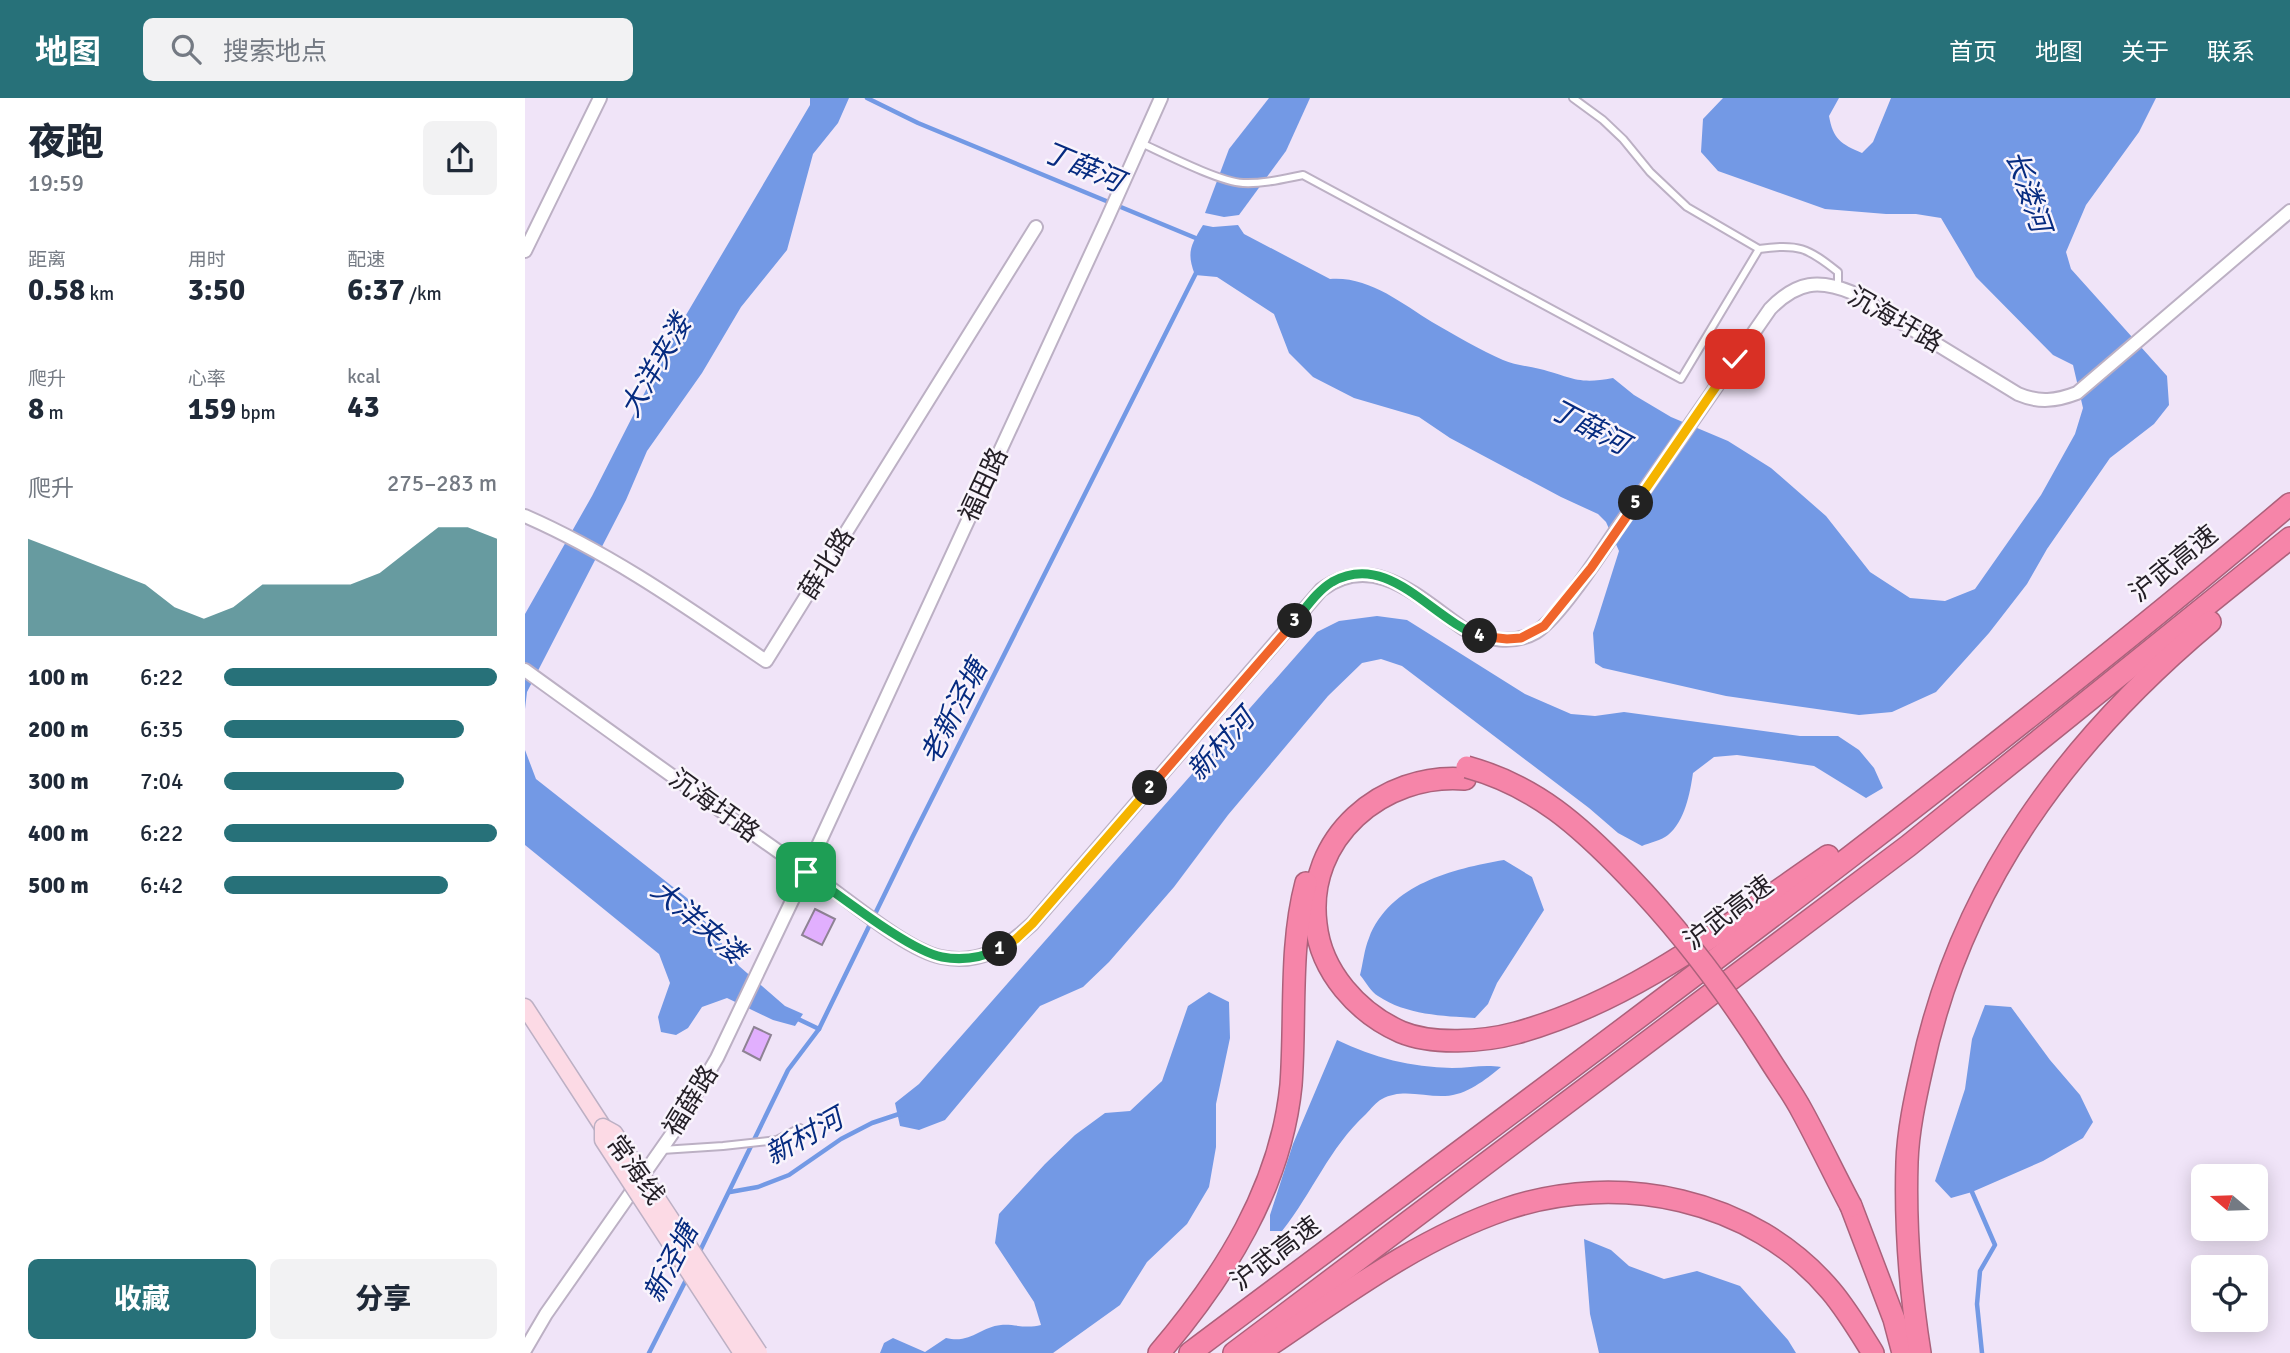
<!DOCTYPE html>
<html lang="zh">
<meta charset="utf-8">
<style>
body{margin:0;font-family:Signika,"Noto Sans SC",sans-serif;background:#f2f2f3;color:#1f2937;height:100vh;display:flex;flex-direction:column;font-size:26px;white-space:nowrap}
*{box-sizing:border-box;margin:0}
p{font-size:23px;color:#747a83}
.icon{flex:none;width:38px;height:38px;fill:none;stroke:currentColor;stroke-width:2;stroke-linecap:round;stroke-linejoin:round}
.map{position:relative;flex:1;overflow:hidden}
.side{display:flex;flex-direction:column;background:#fff;width:525px}
.side>*{flex:none}
.needle{width:46px;rotate:289deg}
.buttons{position:absolute;left:1666px;top:1066px;display:grid;gap:14px}
.buttons a{display:grid;place-items:center;width:77px;height:77px;border-radius:10px;background:#fff;box-shadow:0 4px 18px #0003;font-size:35px}
.pin{position:absolute;display:grid;place-items:center;width:60px;height:60px;color:#fff;margin:-30px;border-radius:14px;box-shadow:0 4px 10px #0006}
.km{position:absolute;width:35px;height:35px;margin:-18px;border-radius:50%;background:#222;color:#fff;font-size:19px;line-height:35px;text-align:center}
.round{display:grid;place-items:center;flex:none;width:74px;height:74px;border-radius:10px;background:#f2f2f3}
.head{display:flex;align-items:center;justify-content:space-between;height:119px;padding:0 28px}
h1{font-size:38px;font-weight:800;line-height:52px}
.metrics{display:grid;grid-template-columns:repeat(3,1fr);gap:10px;height:119px;padding:7px 28px}
.metrics div{display:grid;align-content:center}
.metrics b{font-size:30px;font-weight:800}
.metrics small{font-size:19px;font-weight:400}
.metrics p{font-size:19px}
.chart{height:196px;padding:14px 28px}
.chart p{display:flex;justify-content:space-between}
.chart svg{width:100%;height:126px;margin-top:7px;fill:#277179;opacity:.7}
.cta{display:flex;gap:14px;margin-top:auto;padding:14px 28px}
.cta a{flex:1;height:80px;border-radius:10px;background:#277179;color:#fff;font-size:28px;font-weight:800;line-height:80px;text-align:center}
.cta a+a{background:#f2f2f3;color:#1f2937}
ul{padding:0 28px;list-style:none;font-size:23px}
li{display:grid;grid-template-columns:112px 84px 1fr;align-items:center;height:52px}
li i{height:18px;border-radius:9px;background:#277179}
header{display:flex;align-items:center;gap:42px;box-sizing:border-box;height:98px;padding:0 35px;background:#277179;color:#fff}
header strong{font-size:33px}
nav{display:flex;gap:38px;margin-inline-start:auto;font-size:24px}
.search{width:490px;height:63px;background:#f2f2f3;display:flex;align-items:center;gap:18px;box-sizing:border-box;padding:0 24px;border-radius:10px;color:#747a83;font-size:26px}
main{display:flex;flex:1;min-height:0}
.map>svg:first-child{display:block}
.water{fill:#7399e5}
.lines{fill:none;stroke-linecap:round;stroke-linejoin:round}
.stream{stroke:#7399e5;stroke-width:4.5}
.building{fill:#e1affe;stroke:#8e8294;stroke-width:2}
.service-casing{stroke:#bcb0c4;stroke-width:10}
.minor-casing{stroke:#bcb0c4;stroke-width:16}
.secondary-casing{stroke:#bcb0c4;stroke-width:19}
.motorway-casing{stroke:#ac617b;stroke-width:24}
.service{stroke:#fff;stroke-width:6}
.minor{stroke:#fff;stroke-width:12}
.secondary{stroke:#fcdae5;stroke-width:16}
.motorway{stroke:#f685a9;stroke-width:21}
.secondary-bridge-casing{stroke:#bcb0c4;stroke-width:19;stroke-linecap:butt}
.motorway-bridge-casing{stroke:#ac617b;stroke-width:24;stroke-linecap:butt}
.secondary-bridge{stroke:#fcdae5;stroke-width:16}
.motorway-bridge{stroke:#f685a9;stroke-width:21}
.split-1-casing{stroke:#fff;stroke-width:14}
.split-2-casing{stroke:#fff;stroke-width:14}
.split-3-casing{stroke:#fff;stroke-width:14}
.split-4-casing{stroke:#fff;stroke-width:14}
.split-5-casing{stroke:#fff;stroke-width:14}
.split-6-casing{stroke:#fff;stroke-width:14}
.split-1{stroke:#22a559;stroke-width:9}
.split-2{stroke:#f5b400;stroke-width:9}
.split-3{stroke:#f0652b;stroke-width:9}
.split-4{stroke:#22a559;stroke-width:9}
.split-5{stroke:#f0652b;stroke-width:9}
.split-6{stroke:#f5b400;stroke-width:9}
.labels{text-anchor:middle;dominant-baseline:central;stroke-width:5;stroke-linejoin:round;paint-order:stroke}
.street-label{font-size:26px;fill:#231e25;stroke:#f9f4fc}
.water-label{font-size:28px;font-style:italic;fill:#062b80;stroke:#f9f4fc}
</style>
<header>
<strong>地图</strong>
<div class="search"><svg class="icon" aria-label="search" viewBox="0 0 24 24"><circle cx="10" cy="10" r="6"/><path d="M15 15l6 6"/></svg>搜索地点</div>
<nav><a>首页</a><a>地图</a><a>关于</a><a>联系</a></nav>
</header>
<main>
<section class="side">
<div class="head"><div><h1>夜跑</h1><p>19:59</p></div><a class="round"><svg class="icon" aria-label="share" viewBox="0 0 24 24"><path d="M12 15V3M7 8l5-5 5 5M5 13v7h14v-7"/></svg></a></div>
<div class="metrics">
<div><p>距离</p><b>0.58<small> km</small></b></div>
<div><p>用时</p><b>3:50</b></div>
<div><p>配速</p><b>6:37<small> /km</small></b></div>
</div>
<div class="metrics">
<div><p>爬升</p><b>8<small> m</small></b></div>
<div><p>心率</p><b>159<small> bpm</small></b></div>
<div><p>kcal</p><b>43</b></div>
</div>
<div class="chart"><p><span>爬升</span>275–283 m</p>
<svg viewBox="0 0 160 44" preserveAspectRatio="none"><path d="M0 44V10L10 14L20 18L30 22L40 26L50 34L60 38L70 34L80 26L90 26L100 26L110 26L120 22L130 14L140 6L150 6L160 10V44z"/></svg>
</div>
<ul>
<li><b>100 m</b>6:22<i style="width:100%"></i></li>
<li><b>200 m</b>6:35<i style="width:88%"></i></li>
<li><b>300 m</b>7:04<i style="width:66%"></i></li>
<li><b>400 m</b>6:22<i style="width:100%"></i></li>
<li><b>500 m</b>6:42<i style="width:82%"></i></li>
</ul>
<div class="cta"><a>收藏</a><a>分享</a></div>
</section>
<div class="map">
<svg width="1765" height="1255" viewBox="0 0 1765 1255">
<rect width="100%" height="100%" fill="#f0e4f8"/>
<g class="water">
<path d="M285,0H324L313,25L288,56L262,152L216,209L177,275L122,353L101,402L2,594L0,611V516L67,398L148,239L285,7Z"/>
<path d="M744,0H785L761,53L714,117L699,119L680,115L704,51Z"/>
<path d="M1198,0H1314L1304,18C1308,41 1316,46 1337,55L1348,44L1366,0H1631L1614,34L1561,107L1541,154L1546,171L1642,278L1644,307L1629,326L1585,360L1522,451L1502,486L1464,535L1411,594L1367,614L1334,617L1201,598L1078,570L1070,565L1068,535L1094,453L1081,424L1073,416L1036,399L925,340L894,319L829,300L788,279L764,255L749,216L692,179L670,177C661,154 666,147 678,127L688,129L713,127L719,136L805,181C844,178 876,205 907,224C928,236 957,253 978,262C989,267 1003,268 1015,271C1047,279 1052,287 1088,280L1109,297L1146,319L1203,343L1246,370L1301,418L1345,474L1385,500L1420,503L1450,491L1516,397L1550,336L1558,310L1548,267L1528,257L1451,179L1416,120L1391,116H1361L1300,111L1193,73L1176,54L1178,21Z"/>
<path d="M852,518L882,522L1000,596L1046,616L1070,618L1099,614L1275,638H1313L1334,652L1349,670L1358,690L1341,700L1289,668L1249,662L1212,657L1189,659L1168,675C1165,695 1160,723 1143,737C1137,742 1124,745 1117,748L1093,735L1064,710L877,568L856,561L837,565L803,598L703,717L649,789L584,864L558,889L515,908L420,1022L394,1032L375,1028L370,1005L394,986L792,534L814,523Z"/>
<path d="M0,652L11,681L162,800L214,868L260,908L278,916L270,928L248,922L202,900L177,909L163,930L151,937L136,934L133,919L145,885L134,856L0,747Z"/>
<path d="M979,762L1007,779L1019,812L972,885L963,906L950,920C918,918 881,917 853,898C846,894 841,884 835,877C838,866 839,852 844,840C865,786 927,771 979,762Z"/>
<path d="M684,894L704,904L705,940L691,1006V1049L684,1089L662,1126L622,1164L595,1207L528,1255H355L359,1245L368,1240L400,1254L421,1240C446,1246 455,1229 476,1227C490,1226 501,1231 516,1227L509,1204L470,1145L474,1116L520,1066L550,1037L580,1015L605,1013L637,983L663,908Z"/>
<path d="M1460,907L1486,909L1525,962L1555,997L1568,1024L1558,1040L1518,1063L1447,1094L1426,1100L1410,1083L1440,991L1447,941Z"/>
<path d="M812,942C849,960 886,969 927,970C945,970 959,966 976,969C960,982 942,997 920,998C899,999 877,990 857,1001C851,1004 846,1011 841,1016C804,1050 788,1094 757,1133H745V1117L768,1046Z"/>
<path d="M1059,1141L1086,1152L1104,1168L1139,1181L1172,1173L1215,1188L1263,1242L1271,1255H1074L1065,1216Z"/>
</g>
<g class="lines">
<g class="stream">
<path d="M342,0L393,25L673,141"/>
<path d="M271,920L294,931"/>
<path d="M205,1094L233,1089L264,1077L316,1041L347,1025L377,1015"/>
<path d="M1447,1094L1470,1147L1455,1173L1452,1206L1457,1255"/>
<path d="M173,1157L263,972L294,931L387,740L672,173"/>
<path d="M124,1255L163,1178"/>
</g>
</g>
<g class="building">
<path d="M290,811L310,821L297,847L277,837Z"/>
<path d="M229,929L246,937L235,962L218,953Z"/>
</g>
<g class="lines">
<defs>
<g id="service">
<path d="M1048,0L1078,22L1098,41L1125,74L1162,109L1234,151"/>
<path d="M616,45C640,56 695,84 718,85C738,86 758,81 778,77L1156,281L1234,151C1273,145 1283,150 1313,174V188"/>
<path d="M137,1052L198,1048L252,1042L275,1030"/>
</g>
<g id="minor">
<path d="M0,153L75,0"/>
<path d="M0,418C87,456 163,510 241,563L511,129"/>
<path d="M0,572C101,645 202,718 304,789C332,809 383,852 416,859C453,867 481,850 507,826L796,492C849,452 895,501 939,531C960,542 989,547 1011,534C1033,521 1074,458 1090,434C1142,360 1194,285 1245,211C1272,183 1294,181 1328,195L1493,296C1514,305 1531,303 1552,295L1765,113"/>
<path d="M0,1252L21,1216L149,1033L192,960L285,765L582,121L636,0"/>
</g>
<path id="secondary" d="M0,909L78,1029"/>
<g id="motorway">
<path d="M940,681C858,674 780,740 791,826C796,874 833,915 876,934C907,947 958,944 991,935C1108,903 1205,825 1303,758"/>
<path d="M1326,1108L1369,1221L1378,1255"/>
<path d="M634,1255C699,1179 756,1089 766,987C771,920 764,849 781,785"/>
<path d="M665,1255C1035,977 1411,705 1765,406"/>
<path d="M709,1255L1383,748L1765,440"/>
<path d="M733,1255C811,1203 890,1142 981,1111C1093,1073 1228,1100 1306,1193C1322,1212 1335,1234 1348,1255"/>
<path d="M1395,1255C1385,1192 1380,1128 1382,1064C1383,1033 1390,1001 1397,970C1436,786 1543,643 1685,524"/>
</g>
</defs>
<use href="#service" class="service-casing"/>
<use href="#minor" class="minor-casing"/>
<use href="#secondary" class="secondary-casing"/>
<use href="#motorway" class="motorway-casing"/>
<use href="#service" class="service"/>
<use href="#minor" class="minor"/>
<use href="#secondary" class="secondary"/>
<use href="#motorway" class="motorway"/>
<defs>
<path id="secondary-bridge" d="M217,1255L78,1042V1029L89,1035L234,1255"/>
<path id="motorway-bridge" d="M942,669C1011,688 1055,728 1103,778C1156,833 1202,894 1243,959C1254,977 1267,994 1277,1013C1294,1044 1309,1076 1326,1108"/>
</defs>
<use href="#secondary-bridge" class="secondary-bridge-casing"/>
<use href="#motorway-bridge" class="motorway-bridge-casing"/>
<use href="#secondary-bridge" class="secondary-bridge"/>
<use href="#motorway-bridge" class="motorway-bridge"/>
</g>
<g class="lines">
<defs>
<path id="split-1" d="M281,774C312,795 384,853 417,859C438,863 456,860 475,851"/>
<path id="split-2" d="M475,851L491,841L507,826L625,690"/>
<path id="split-3" d="M625,690L770,523"/>
<path id="split-4" d="M770,523C781,510 792,493 807,484C864,452 907,522 955,538"/>
<path id="split-5" d="M955,538L982,541L996,540L1019,528L1066,470L1111,405"/>
<path id="split-6" d="M1111,405L1210,261"/>
</defs>
<use href="#split-1" class="split-1-casing"/>
<use href="#split-2" class="split-2-casing"/>
<use href="#split-3" class="split-3-casing"/>
<use href="#split-4" class="split-4-casing"/>
<use href="#split-5" class="split-5-casing"/>
<use href="#split-6" class="split-6-casing"/>
<use href="#split-1" class="split-1"/>
<use href="#split-2" class="split-2"/>
<use href="#split-3" class="split-3"/>
<use href="#split-4" class="split-4"/>
<use href="#split-5" class="split-5"/>
<use href="#split-6" class="split-6"/>
</g>
<g class="labels">
<g class="street-label">
<text transform="translate(1370 222) rotate(30)">沉海圩路</text>
<text transform="translate(459 387) rotate(-65)">福田路</text>
<text transform="translate(302 466) rotate(-58)">薛北路</text>
<text transform="translate(1649 466) rotate(-39)">沪武高速</text>
<text transform="translate(189 708) rotate(36)">沉海圩路</text>
<text transform="translate(1204 815) rotate(-37)">沪武高速</text>
<text transform="translate(166 1003) rotate(-58)">福薛路</text>
<text transform="translate(110 1072) rotate(54)">常海线</text>
<text transform="translate(751 1156) rotate(-37)">沪武高速</text>
</g>
<g class="water-label">
<text transform="translate(558 69) rotate(23)">丁薛河</text>
<text transform="translate(1503 93) rotate(71)">长溇河</text>
<text transform="translate(131 268) rotate(-60)">大洋夹溇</text>
<text transform="translate(1064 329) rotate(28)">丁薛河</text>
<text transform="translate(429 614) rotate(-63)">老新泾塘</text>
<text transform="translate(696 647) rotate(-48)">新村河</text>
<text transform="translate(173 824) rotate(40)">大洋夹溇</text>
<text transform="translate(279 1039) rotate(-29)">新村河</text>
<text transform="translate(146 1165) rotate(-63)">新泾塘</text>
</g>
</g>
</svg>
<div class="buttons">
<a><svg class="needle" viewBox="-14 -14 28 28"><path d="M0-13l5 13h-10z" fill="#e53935"/><path d="M0 13l5-13h-10z" fill="#747a83"/></svg></a>
<a><svg class="icon" aria-label="locate" viewBox="0 0 24 24"><circle cx="12" cy="12" r="6"/><path d="M12 2v4M12 18v4M2 12h4M18 12h4"/></svg></a>
</div>
<div class="pin" style="left:281px;top:774px;background:#1e9e55"><svg class="icon" aria-label="arrive" viewBox="0 0 24 24"><path d="M6 21V4h12l-3 4 3 4H6"/></svg></div>
<div class="pin" style="left:1210px;top:261px;background:#d93025"><svg class="icon" aria-label="check" viewBox="0 0 24 24"><path d="M5 12l5 5 9-10"/></svg></div>
<b class="km" style="left:475px;top:851px">1</b>
<b class="km" style="left:625px;top:690px">2</b>
<b class="km" style="left:770px;top:523px">3</b>
<b class="km" style="left:955px;top:538px">4</b>
<b class="km" style="left:1111px;top:405px">5</b>
</div>
</main>
